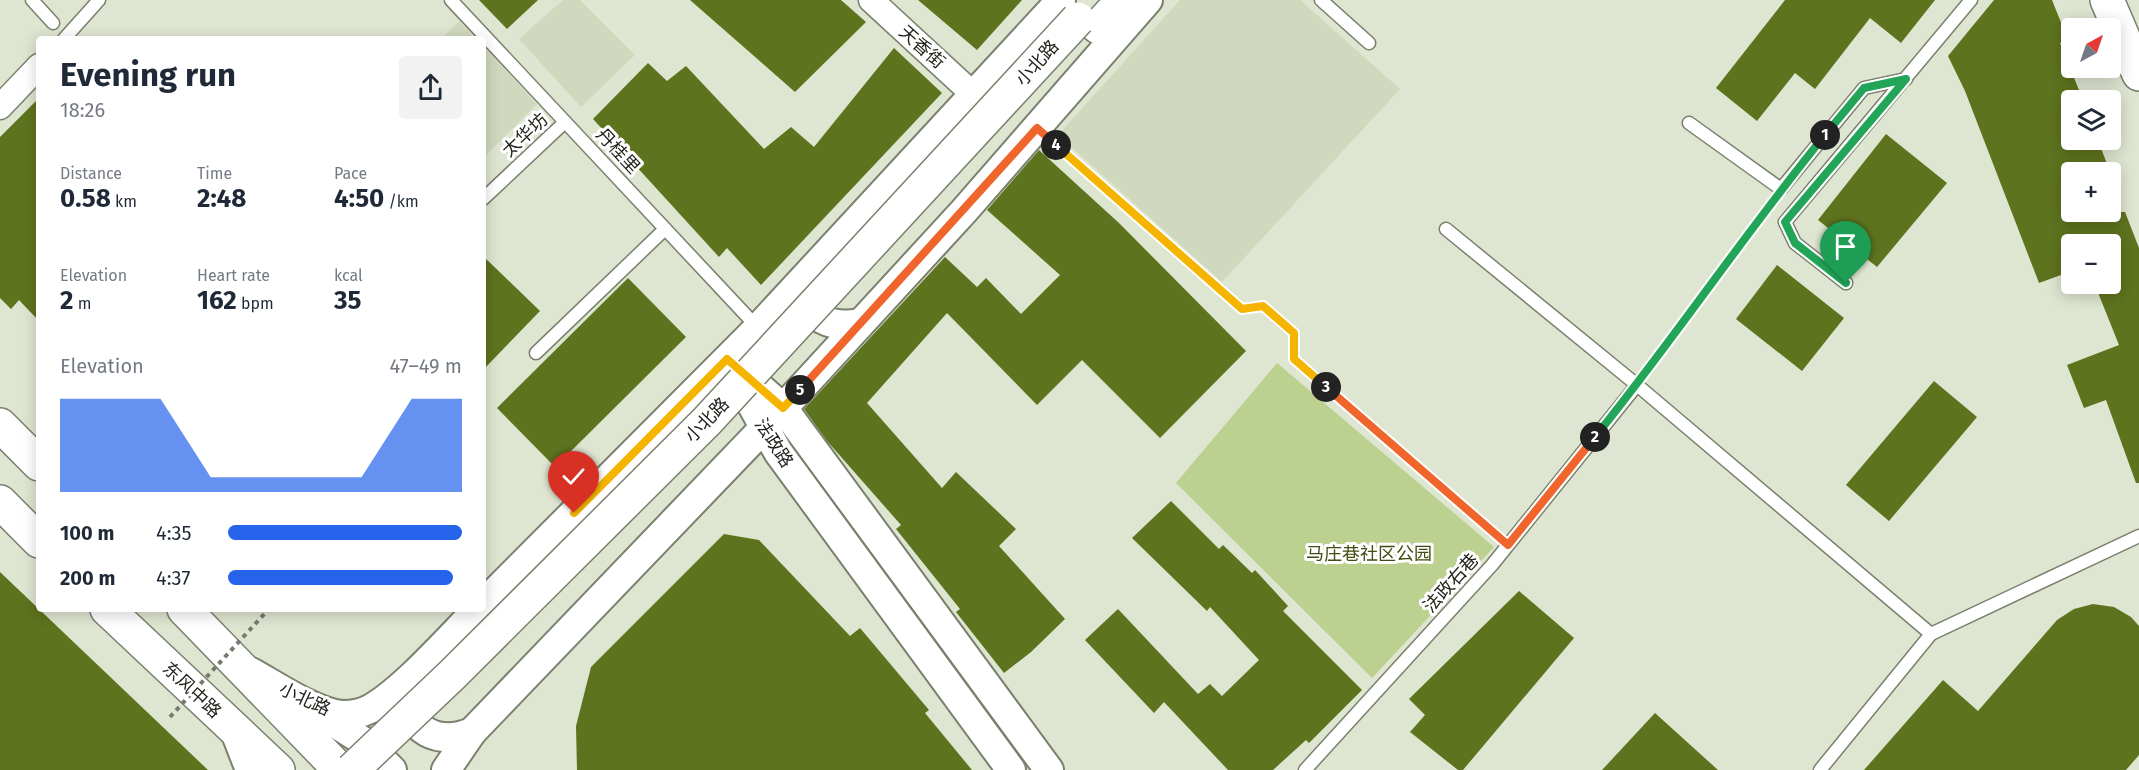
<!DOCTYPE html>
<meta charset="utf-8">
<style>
body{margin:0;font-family:"Fira Sans","Noto Sans SC",sans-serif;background:#f2f2f3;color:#1f2937;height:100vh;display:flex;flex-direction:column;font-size:22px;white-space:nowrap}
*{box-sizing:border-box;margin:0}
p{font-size:20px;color:#747a83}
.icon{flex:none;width:33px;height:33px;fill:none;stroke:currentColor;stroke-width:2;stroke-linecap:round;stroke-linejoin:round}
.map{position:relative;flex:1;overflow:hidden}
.details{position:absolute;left:36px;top:36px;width:450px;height:576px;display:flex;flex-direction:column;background:#fff;border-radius:6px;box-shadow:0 3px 15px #0003}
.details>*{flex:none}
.needle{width:39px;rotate:40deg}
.controls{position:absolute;left:2061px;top:18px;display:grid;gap:12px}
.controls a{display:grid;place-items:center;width:60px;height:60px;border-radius:6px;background:#fff;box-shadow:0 3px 15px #0003;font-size:30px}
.pin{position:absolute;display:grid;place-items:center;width:51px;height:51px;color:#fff;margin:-62px -26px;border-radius:50% 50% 50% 0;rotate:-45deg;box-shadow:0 0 6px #0007}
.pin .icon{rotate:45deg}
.km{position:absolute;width:30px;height:30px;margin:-15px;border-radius:50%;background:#222;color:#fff;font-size:16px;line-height:30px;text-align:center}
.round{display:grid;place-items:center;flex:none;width:63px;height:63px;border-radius:6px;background:#f2f2f3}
.overview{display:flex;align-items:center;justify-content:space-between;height:102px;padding:0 24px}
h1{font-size:33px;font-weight:700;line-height:45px}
.metrics{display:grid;grid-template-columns:repeat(3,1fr);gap:9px;height:102px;padding:6px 24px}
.metrics div{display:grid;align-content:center}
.metrics b{font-size:26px;font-weight:700}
.metrics small{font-size:16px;font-weight:400}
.metrics p{font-size:16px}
.chart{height:168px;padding:12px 24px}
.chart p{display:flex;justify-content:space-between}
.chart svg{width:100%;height:108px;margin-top:6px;fill:#2563eb;opacity:.7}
ul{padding:0 24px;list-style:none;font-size:20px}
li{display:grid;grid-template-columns:96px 72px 1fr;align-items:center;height:45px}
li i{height:15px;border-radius:8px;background:#2563eb}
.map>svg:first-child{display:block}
.built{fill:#d0d9be}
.green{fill:#bcd090}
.building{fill:#5e731e}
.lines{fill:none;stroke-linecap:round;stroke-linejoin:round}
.service-casing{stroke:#79806d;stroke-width:15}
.minor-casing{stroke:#79806d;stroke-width:27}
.tertiary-casing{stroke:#79806d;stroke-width:32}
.secondary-casing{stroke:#79806d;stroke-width:36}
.trunk-casing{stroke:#79806d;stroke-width:36}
.path{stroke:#777b6e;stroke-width:4;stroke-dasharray:4.5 4.5;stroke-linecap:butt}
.service{stroke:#fff;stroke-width:12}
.minor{stroke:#fff;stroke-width:24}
.tertiary{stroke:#fff;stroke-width:28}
.secondary{stroke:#fff;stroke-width:33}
.trunk{stroke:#fff;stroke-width:33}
.secondary-bridge-casing{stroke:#79806d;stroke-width:36;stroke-linecap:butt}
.path-bridge{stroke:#777b6e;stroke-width:4;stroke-dasharray:4.5 4.5;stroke-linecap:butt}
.secondary-bridge{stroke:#fff;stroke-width:33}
.split-1-casing{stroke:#fff;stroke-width:12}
.split-2-casing{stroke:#fff;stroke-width:12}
.split-3-casing{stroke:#fff;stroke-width:12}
.split-4-casing{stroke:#fff;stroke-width:12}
.split-5-casing{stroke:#fff;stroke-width:12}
.split-6-casing{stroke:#fff;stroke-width:12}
.split-1{stroke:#22a559;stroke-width:8}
.split-2{stroke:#22a559;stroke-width:8}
.split-3{stroke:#f0652b;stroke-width:8}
.split-4{stroke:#f5b400;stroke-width:8}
.split-5{stroke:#f0652b;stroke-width:8}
.split-6{stroke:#f5b400;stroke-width:8}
.labels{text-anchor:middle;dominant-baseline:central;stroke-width:6;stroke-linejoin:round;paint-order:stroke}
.street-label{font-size:18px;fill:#22241d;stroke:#fff}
.park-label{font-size:18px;fill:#3f4d11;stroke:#fff}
</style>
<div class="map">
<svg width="2139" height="770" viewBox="0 0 2139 770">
<rect width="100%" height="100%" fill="#dee5d0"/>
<g class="built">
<path d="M563,0H580L635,55L581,107L519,39Z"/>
<path d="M1180,0H1300L1400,89L1222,282L1058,135Z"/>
<path d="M459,21L476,39H441Z"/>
<path d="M483,46L537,104L483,158Z"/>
</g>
<path class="green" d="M1277,363L1494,547L1372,678L1176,483Z"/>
<g class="building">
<path d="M479,0H538L507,29Z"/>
<path d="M690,0H841L866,22L795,92Z"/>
<path d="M918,0H1022L977,50Z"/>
<path d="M1785,0H1935L1901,43L1870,18L1815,89L1795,73L1757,121L1716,88Z"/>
<path d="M1994,0H2052L2068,40L2060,43L2083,100H2072V140H2098L2110,172H2072V212H2125L2139,248V483H2136L2106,400L2084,408L2067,365L2119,345L2097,290L2110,285V244H2072V271L2039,283L1965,91L1948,56Z"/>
<path d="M894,48L942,93L761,285L727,248L719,257L593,119L648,63L667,81L686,66L764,149L791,127L814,147Z"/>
<path d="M39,98V321L19,300L11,309L0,298V137Z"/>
<path d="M1886,134L1947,183L1877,267L1818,220Z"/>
<path d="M1039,150L1119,223L1246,351L1160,438L1082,360L1037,405L947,313L867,403L942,488L956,472L1016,529L999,546L1065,619L1031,652L1004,673L956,612L960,609L896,529L901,525L827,441L804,409L945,257L977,287L986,278L1021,314L1060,275L987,210Z"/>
<path d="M483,256L540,311L483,370Z"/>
<path d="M1777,265L1844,318L1802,371L1736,319Z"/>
<path d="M628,278L686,337L555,467L497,408Z"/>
<path d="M1934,381L1977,417L1889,521L1846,485Z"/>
<path d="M1171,501L1219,549L1223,545L1252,573L1255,570L1288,606L1283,611L1362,690L1309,743L1306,740L1273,770H1228L1164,702L1154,713L1085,640L1118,609L1198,694L1210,684L1222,696L1259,660L1210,607L1207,611L1132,538Z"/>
<path d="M724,534L759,540L850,636L860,628L929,710L925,713L972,770H577L576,726L591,667Z"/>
<path d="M0,572L208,770H0Z"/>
<path d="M1519,591L1574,638L1463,770H1458L1410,732L1425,715L1409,699Z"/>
<path d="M2093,604L2114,607L2131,617L2139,626V755L2126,770H1864L1943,680L1978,711L2057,620L2074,609Z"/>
<path d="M1655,713L1718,770H1602Z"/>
</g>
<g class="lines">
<defs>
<g id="service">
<path d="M32,0L53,23"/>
<path d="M451,0L758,328"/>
<path d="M1321,0L1369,43"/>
<path d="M64,39L99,0"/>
<path d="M1689,123L1781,189L1864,88L1906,79"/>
<path d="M483,199L565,122"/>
<path d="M1446,229L1637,385L1931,634"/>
<path d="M1846,283L1795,243L1785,222L1971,0"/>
<path d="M536,353L665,229"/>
<path d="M1305,770L1492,565L1637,385"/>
<path d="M1820,770L1931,634L2139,536"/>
</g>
<g id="minor">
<path d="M871,0L974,95"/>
<path d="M0,107L39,66"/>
</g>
<g id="tertiary">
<path d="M807,288C805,320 833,328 860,323"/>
<path d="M731,362L783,408L1049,770"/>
<path d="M733,371L778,452L1011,770"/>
<path d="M483,604L758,328L1061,0"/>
<path d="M251,672C275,685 317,714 343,715C352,715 362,713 370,709C403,691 450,637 478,609"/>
<path d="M407,694C407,731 439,746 472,732"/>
<path d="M322,715L363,741L392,770"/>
<path d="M234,729L250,770"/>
<path d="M446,770L472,732L783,408L964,211L1148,0"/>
</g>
<g id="secondary">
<path d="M2107,0L2139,74"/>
<path d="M1098,27L1123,0"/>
</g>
<g id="trunk">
<path d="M0,425L39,464"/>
<path d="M0,502L39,541"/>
<path d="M107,609L278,770"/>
<path d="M184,609L340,770"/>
</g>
</defs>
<use href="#service" class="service-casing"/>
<use href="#minor" class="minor-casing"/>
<use href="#tertiary" class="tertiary-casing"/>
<use href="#secondary" class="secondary-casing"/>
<use href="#trunk" class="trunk-casing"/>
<g class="path">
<path d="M1056,145L1242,309L1263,306L1294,333V359L1496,534"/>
<path d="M1647,372L1770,204"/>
</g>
<use href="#service" class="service"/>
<use href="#minor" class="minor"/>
<use href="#tertiary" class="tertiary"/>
<use href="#secondary" class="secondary"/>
<use href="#trunk" class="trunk"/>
<defs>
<path id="secondary-bridge" d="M352,770L453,674L707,421L1078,19"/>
</defs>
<use href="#secondary-bridge" class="secondary-bridge-casing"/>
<path class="path-bridge" d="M170,717L267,611"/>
<use href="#secondary-bridge" class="secondary-bridge"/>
</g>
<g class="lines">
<defs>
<path id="split-1" d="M1825,135L1864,88L1906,79L1785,222L1795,243L1846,283"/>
<path id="split-2" d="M1595,437C1675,338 1745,233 1825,135"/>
<path id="split-3" d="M1326,387L1508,545L1595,437"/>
<path id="split-4" d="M1056,145L1242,309L1263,306L1294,333V359L1326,387"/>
<path id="split-5" d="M800,390L1037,128L1056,145"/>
<path id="split-6" d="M574,513L727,359L783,408L800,390"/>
</defs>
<use href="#split-1" class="split-1-casing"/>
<use href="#split-2" class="split-2-casing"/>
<use href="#split-3" class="split-3-casing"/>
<use href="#split-4" class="split-4-casing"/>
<use href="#split-5" class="split-5-casing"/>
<use href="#split-6" class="split-6-casing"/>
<use href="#split-1" class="split-1"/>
<use href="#split-2" class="split-2"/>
<use href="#split-3" class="split-3"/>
<use href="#split-4" class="split-4"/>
<use href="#split-5" class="split-5"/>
<use href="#split-6" class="split-6"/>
</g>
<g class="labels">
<g class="street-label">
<text transform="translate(922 47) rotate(42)">天香街</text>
<text transform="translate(1037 63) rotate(-48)">小北路</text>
<text transform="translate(525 135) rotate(-43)">太华坊</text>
<text transform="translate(618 151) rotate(47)">丹桂里</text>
<text transform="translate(707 420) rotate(-46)">小北路</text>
<text transform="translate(774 443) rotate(57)">法政路</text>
<text transform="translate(1451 583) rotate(-48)">法政右巷</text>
<text transform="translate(192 690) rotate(43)">东风中路</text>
<text transform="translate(305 699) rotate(25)">小北路</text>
</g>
<g class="park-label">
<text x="1369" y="554">马庄巷社区公园</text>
</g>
</g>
</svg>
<div class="controls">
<a><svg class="needle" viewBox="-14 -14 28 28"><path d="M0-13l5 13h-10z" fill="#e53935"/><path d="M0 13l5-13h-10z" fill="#747a83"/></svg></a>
<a><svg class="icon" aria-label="layers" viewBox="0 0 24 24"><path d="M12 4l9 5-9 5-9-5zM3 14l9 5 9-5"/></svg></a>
<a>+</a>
<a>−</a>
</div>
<div class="pin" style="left:1846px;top:283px;background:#1e9e55"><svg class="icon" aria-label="arrive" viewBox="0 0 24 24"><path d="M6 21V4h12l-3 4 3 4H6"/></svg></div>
<div class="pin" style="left:574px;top:513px;background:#d93025"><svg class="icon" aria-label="check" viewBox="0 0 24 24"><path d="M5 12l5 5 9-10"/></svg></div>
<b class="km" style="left:1825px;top:135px">1</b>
<b class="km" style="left:1595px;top:437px">2</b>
<b class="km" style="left:1326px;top:387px">3</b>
<b class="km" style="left:1056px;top:145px">4</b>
<b class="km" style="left:800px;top:390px">5</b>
<section class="details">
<div class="overview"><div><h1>Evening run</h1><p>18:26</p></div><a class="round"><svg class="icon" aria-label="share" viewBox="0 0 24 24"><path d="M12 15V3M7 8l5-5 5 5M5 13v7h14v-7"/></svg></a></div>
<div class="metrics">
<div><p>Distance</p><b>0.58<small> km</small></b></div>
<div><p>Time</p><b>2:48</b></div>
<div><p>Pace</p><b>4:50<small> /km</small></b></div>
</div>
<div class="metrics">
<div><p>Elevation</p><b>2<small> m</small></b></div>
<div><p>Heart rate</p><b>162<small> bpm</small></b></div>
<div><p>kcal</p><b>35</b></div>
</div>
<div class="chart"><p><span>Elevation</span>47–49 m</p>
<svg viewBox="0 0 160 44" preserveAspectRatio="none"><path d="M0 44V6L10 6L20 6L30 6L40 6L50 22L60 38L70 38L80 38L90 38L100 38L110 38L120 38L130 22L140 6L150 6L160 6V44z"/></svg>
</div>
<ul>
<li><b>100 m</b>4:35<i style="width:100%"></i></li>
<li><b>200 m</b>4:37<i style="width:96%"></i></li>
</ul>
</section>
</div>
